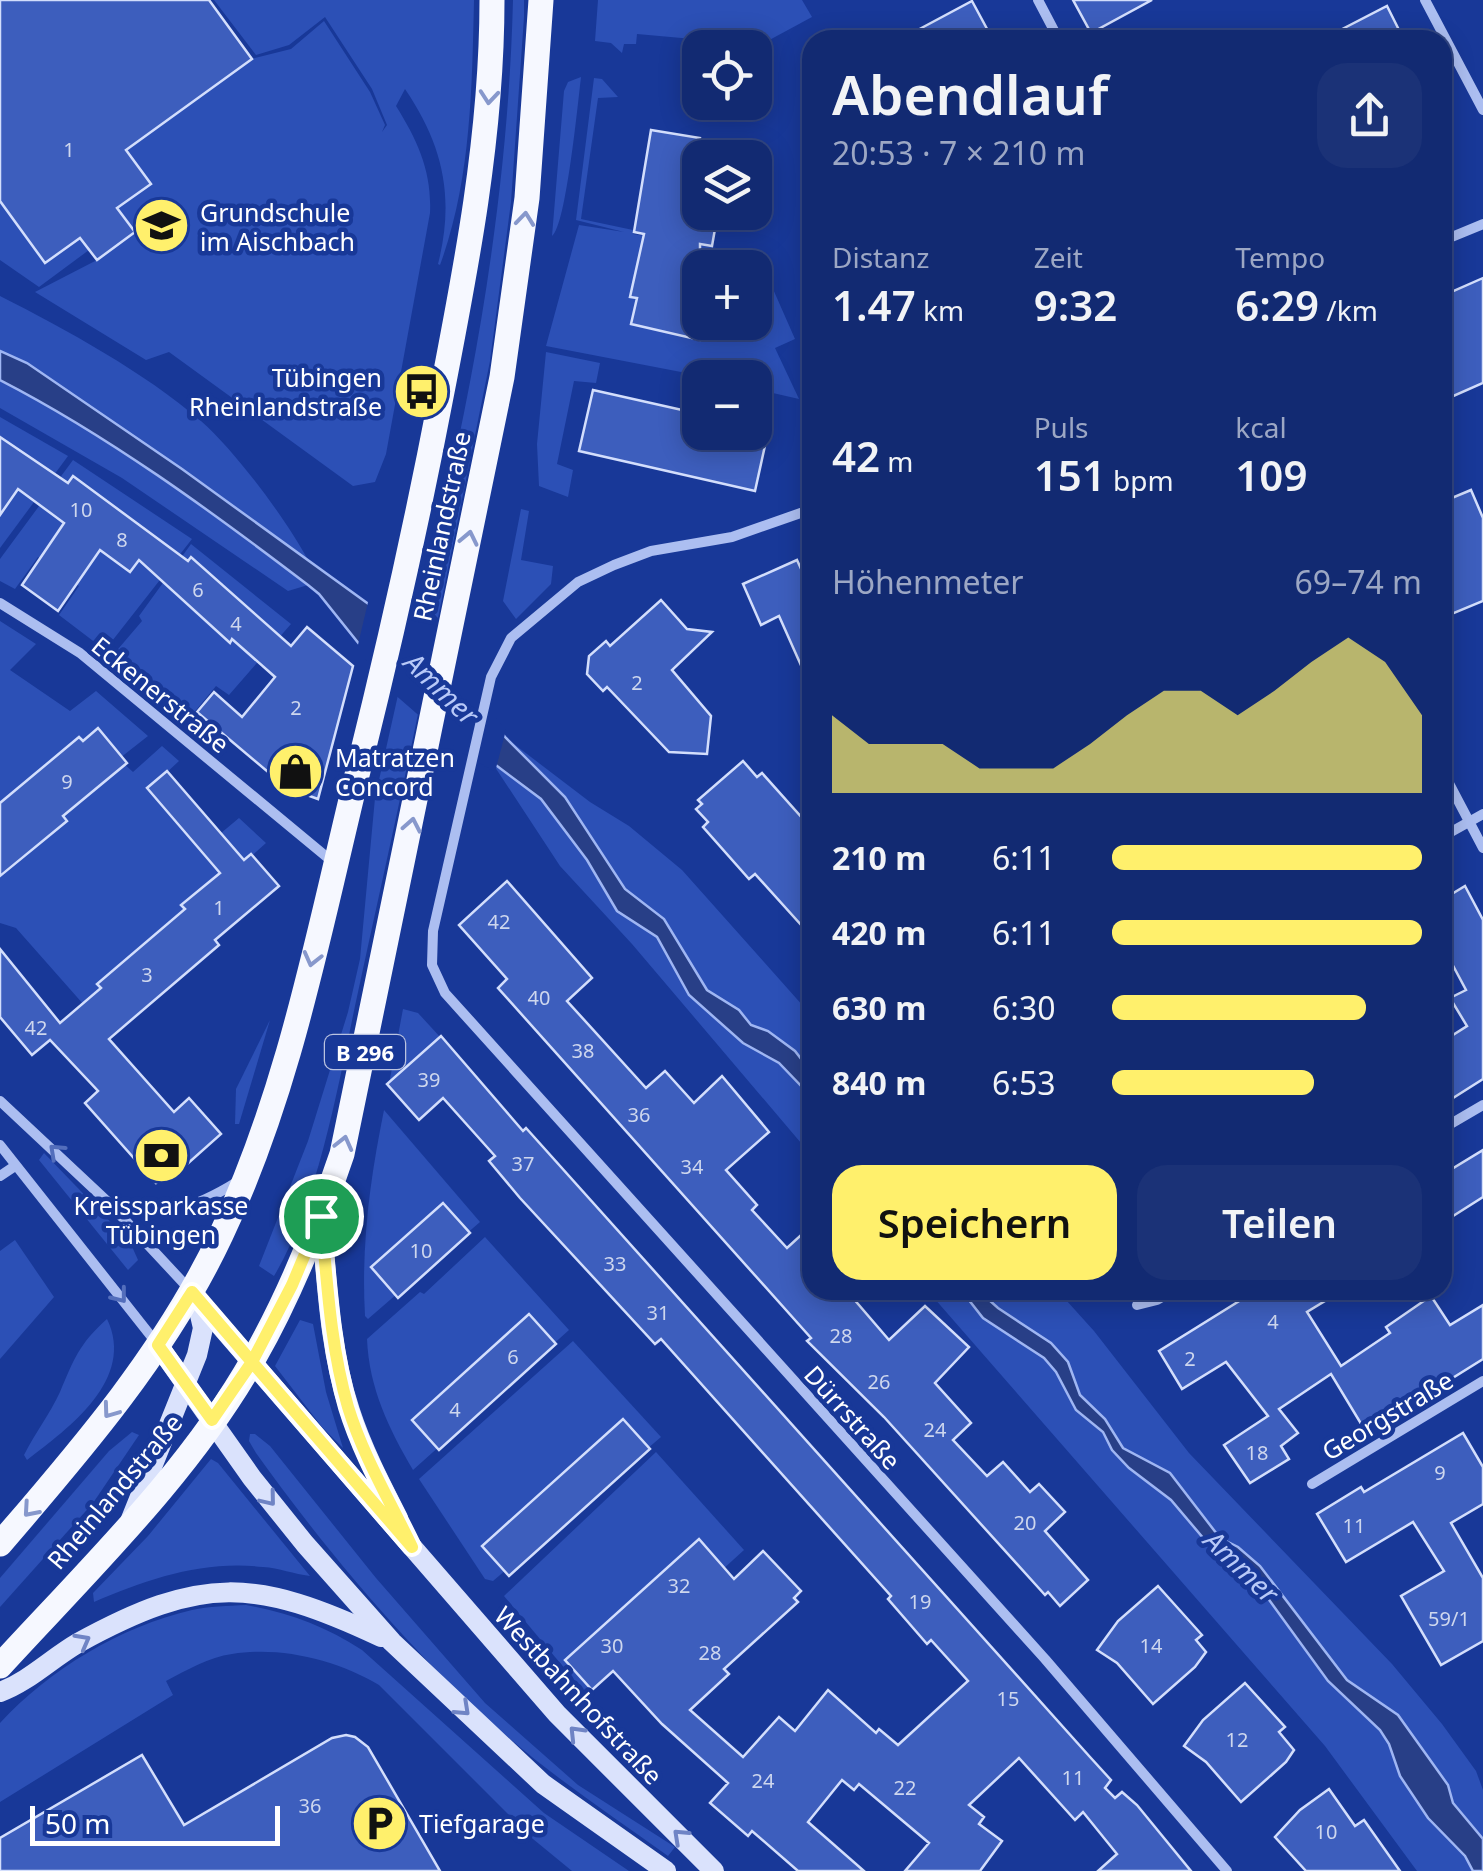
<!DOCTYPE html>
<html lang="de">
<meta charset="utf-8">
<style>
body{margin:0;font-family:"Noto Sans",sans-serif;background:#1b3277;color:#f1f3f6;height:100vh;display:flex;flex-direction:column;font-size:38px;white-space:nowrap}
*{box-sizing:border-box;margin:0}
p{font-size:32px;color:#9ca7c4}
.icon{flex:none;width:55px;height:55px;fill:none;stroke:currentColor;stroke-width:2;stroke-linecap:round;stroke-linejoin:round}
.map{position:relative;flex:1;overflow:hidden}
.drawer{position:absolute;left:802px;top:30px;width:650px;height:1270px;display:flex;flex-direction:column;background:#122a72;border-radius:30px;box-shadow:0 5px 25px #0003,0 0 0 2px #314684}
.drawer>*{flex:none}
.buttons{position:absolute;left:682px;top:30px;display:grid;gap:20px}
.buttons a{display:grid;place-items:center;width:90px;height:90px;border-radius:20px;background:#122a72;box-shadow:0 5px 25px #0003,0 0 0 2px #314684;font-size:50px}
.scale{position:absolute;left:30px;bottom:25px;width:250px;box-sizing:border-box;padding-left:10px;border:5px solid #fff;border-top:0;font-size:28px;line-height:35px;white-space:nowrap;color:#fff;-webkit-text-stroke:8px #183898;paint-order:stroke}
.pin{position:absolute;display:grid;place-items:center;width:85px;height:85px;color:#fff;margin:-42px;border:5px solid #fff;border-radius:50%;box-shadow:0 2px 10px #0007}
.round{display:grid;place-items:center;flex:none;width:105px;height:105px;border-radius:30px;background:#1b3277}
.headline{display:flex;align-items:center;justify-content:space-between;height:170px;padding:0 30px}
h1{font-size:55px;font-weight:600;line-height:75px}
.metrics{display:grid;grid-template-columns:repeat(3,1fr);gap:15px;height:170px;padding:10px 30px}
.metrics div{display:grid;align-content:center}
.metrics b{font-size:42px;font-weight:600}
.metrics small{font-size:28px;font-weight:400}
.metrics p{font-size:28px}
.chart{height:280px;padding:20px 30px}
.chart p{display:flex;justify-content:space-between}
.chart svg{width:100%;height:180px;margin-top:10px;fill:#fff06c;opacity:.7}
.primary-button{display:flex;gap:20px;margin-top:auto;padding:20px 30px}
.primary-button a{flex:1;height:115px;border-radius:30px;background:#fff06c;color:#111;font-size:40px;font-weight:600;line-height:115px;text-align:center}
.primary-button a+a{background:#1b3277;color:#f1f3f6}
ul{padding:0 30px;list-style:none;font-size:32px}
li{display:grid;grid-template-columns:160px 120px 1fr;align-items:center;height:75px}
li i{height:25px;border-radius:12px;background:#fff06c}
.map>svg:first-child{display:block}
.green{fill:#2c50b6;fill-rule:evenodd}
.water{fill:#283f87;stroke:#9fb6f3;stroke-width:2.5}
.pier{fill:#183898}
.building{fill:#3d5ebd;stroke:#d3defc;stroke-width:2.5}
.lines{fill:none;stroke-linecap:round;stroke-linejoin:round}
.street{stroke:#acbef1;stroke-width:10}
.secondary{stroke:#dae2fc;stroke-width:20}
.primary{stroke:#f6f8ff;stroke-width:25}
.oneway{stroke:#8798cc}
.oneway2{stroke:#536ebc}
.oneway3{stroke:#6f84c5}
.route-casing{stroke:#fff;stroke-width:20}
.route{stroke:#fff06c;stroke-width:12}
.labels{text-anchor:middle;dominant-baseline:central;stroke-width:9;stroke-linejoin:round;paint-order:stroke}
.number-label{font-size:20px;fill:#ced7ee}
.shield{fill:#183898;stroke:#bac3e0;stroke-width:2.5}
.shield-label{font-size:22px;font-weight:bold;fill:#fff}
.poi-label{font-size:25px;fill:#fff;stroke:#183898;text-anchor:start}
.street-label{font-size:25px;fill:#fff;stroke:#183898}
.water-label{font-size:28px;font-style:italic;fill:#b8c9f8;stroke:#183898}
</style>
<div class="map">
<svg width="1483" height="1871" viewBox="0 0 1483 1871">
<rect width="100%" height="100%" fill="#183898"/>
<g class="green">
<path d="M214,0H474C472,89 471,181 440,265L438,264C455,197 443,145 405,89L396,106C418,141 432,172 430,213L386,454L375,482L353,486L169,352L146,360L35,292L97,260L134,233L117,208L150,184L77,82L106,61L156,128L251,59L291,49L324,21L370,92L385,125L382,132L387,125L372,89L325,17L289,45L256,55Z"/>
<path d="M513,0H524V17L511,202L490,361L438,618L421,601C471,405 508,203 513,0Z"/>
<path d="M598,0H802L812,17L760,45L637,34L636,44H624L622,53L611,43L595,41Z"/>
<path d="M581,77C578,102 566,227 552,236L564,91L568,82Z"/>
<path d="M594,78L602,79L618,97L598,98L581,219L633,230V234L758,255L795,339L775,348L799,399L755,389V378L707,377L546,346L579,225L624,232L576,220ZM700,268H755V322H700Z"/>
<path d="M0,130L89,250L39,287L0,260Z"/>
<path d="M0,296C67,330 144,372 201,421C236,452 286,519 308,560L27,363L0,351Z"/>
<path d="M546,352L600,363L596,383L574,381L557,464L573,470L568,497L539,486L537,444Z"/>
<path d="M0,380C107,435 211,511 308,585L288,591L122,478L0,408Z"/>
<path d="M0,417L68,456L0,548Z"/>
<path d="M73,460L192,539L105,650L59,615L79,586L38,557L15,589L0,581V559Z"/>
<path d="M521,509L529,511L521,560L553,566L551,584L516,619L503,601Z"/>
<path d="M191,544L291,624L229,695L216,686L192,715L113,655L142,621L139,616Z"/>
<path d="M0,621L36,644L10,670L70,711L96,691L148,736L120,758L0,822Z"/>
<path d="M398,695L418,714C398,811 376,908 355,1006C338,1087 317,1205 274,1276L259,1266L308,1141L348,1012L360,959L375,798Z"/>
<path d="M506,738L590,802L629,826L682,870L812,1016V1156L632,944L560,866L493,764Z"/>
<path d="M162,746L179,761L149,789L202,849L239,818L266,843L84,1005L16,928L0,923V875L61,815L123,763L133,772Z"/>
<path d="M403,1009L418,1013L441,1038L389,1084Z"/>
<path d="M270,1020L239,1124H235L236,1089Z"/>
<path d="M384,1110L480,1222L368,1319L365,1316C361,1245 370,1179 384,1110Z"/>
<path d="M44,1153L130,1242L138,1260L128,1270L39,1160Z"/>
<path d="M485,1237L569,1330L413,1470C389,1429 369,1388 367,1339L420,1292L424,1294Z"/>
<path d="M15,1240L54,1297L0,1359V1251Z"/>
<path d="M927,1290H1057L1094,1331L1189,1453L1392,1664L1442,1724L1476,1771L1483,1790V1871H1417L1325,1746Z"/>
<path d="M107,1319C136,1379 69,1428 27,1460L24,1455C35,1433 50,1414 60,1392C74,1359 79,1344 107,1319Z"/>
<path d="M300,1320L313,1324L326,1392L343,1448L322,1427L275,1366Z"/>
<path d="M573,1341L661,1437L493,1581L485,1579L419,1479Z"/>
<path d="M132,1432L139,1435L93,1503L0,1607V1578L109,1451Z"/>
<path d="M250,1434H255L270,1446L376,1578L485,1703L578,1785L675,1847L668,1856C614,1817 559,1781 509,1738C417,1660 326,1551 256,1453L249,1441Z"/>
<path d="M656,1452L744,1550L586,1694L504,1596Z"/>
<path d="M211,1459L218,1463L310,1576C294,1574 279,1568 263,1567C203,1560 148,1579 94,1602L93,1593L148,1536Z"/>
<path d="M246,1605C289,1613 325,1626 362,1650L544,1813L629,1871H572L533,1839L379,1685C337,1660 281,1646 232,1654C209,1657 187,1670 166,1681L173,1695L0,1802V1723C50,1669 120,1627 192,1610C209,1606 228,1606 246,1605Z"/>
</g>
<g class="water">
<path d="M0,351L27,363L182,469L374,608L473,698L506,738L565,797L625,889L664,919L707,990L739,1010L751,1025L768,1031L795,1051L812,1073V1105L803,1088L779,1063L743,1043L689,995L657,937L617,911L587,860L541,799L396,690L319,594L308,585C211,511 107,435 0,380Z"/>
<path d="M961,1290H978L998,1308L1051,1343L1068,1362L1080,1395L1105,1419L1123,1448L1170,1473L1220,1538L1238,1547L1260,1566L1347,1680L1398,1715L1448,1785L1453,1803L1483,1839V1871H1473L1465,1856L1428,1818L1400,1776L1389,1744L1380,1730L1328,1681L1267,1597L1232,1572L1171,1500L1129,1468L1112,1450L1103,1432L1076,1410L1056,1372L1044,1358L983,1318Z"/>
</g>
<path class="pier" d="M369,598L477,695L506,730L495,772L461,752L393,693L357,649Z"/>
<g class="building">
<path d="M0,0H209L252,59L126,150L151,184L117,208L135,232L97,260L80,238L45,263L0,201Z"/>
<path d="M1073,0H1152L1091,33Z"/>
<path d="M972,1L993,40H899Z"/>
<path d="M1387,6L1404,40H1321Z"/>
<path d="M651,130L700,138V212H718L712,246L700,244V340L631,324L637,298L630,297L644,234L634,232Z"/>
<path d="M1483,278V383L1442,401V296Z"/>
<path d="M593,390L700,414V432H768L755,491L579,451Z"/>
<path d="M0,437L68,483L73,476L188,561L191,557L291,646L307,627L353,666L318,799L287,788L197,712L214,692L242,717L275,677L232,639L230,643L139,560L130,572L100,550L58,611L22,585L64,523L18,489L0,515Z"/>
<path d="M1471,490L1483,518V601L1442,618V502Z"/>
<path d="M797,560L812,593V690L779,616L761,625L743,584Z"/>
<path d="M661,600L687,629L712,632L672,670L711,716L707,754L669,752L607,687L603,691L587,674L589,656L606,641L610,646Z"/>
<path d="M98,728L127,763L63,816L67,821L0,876V803L79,737L83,741Z"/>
<path d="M743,761L757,777L762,773L812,829V937L755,874L749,879L703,827L708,822L696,809L702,804L698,800Z"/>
<path d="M167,771L244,860L251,854L279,886L215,940L219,945L109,1039L174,1112L189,1098L221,1134L176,1174L172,1170L156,1183L85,1103L98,1091L50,1040L32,1055L0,1017V949L60,1023L101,988L97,984L185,909L181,905L220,873L147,788Z"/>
<path d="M507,881L592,978L567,1001L646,1088L665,1071L694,1103L722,1076L769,1132L726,1170L757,1205L752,1210L787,1248L812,1225V1290H846L889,1340L925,1306L969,1347L935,1383L971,1423L953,1440L987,1476L1003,1462L1030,1492L1039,1484L1065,1512L1045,1531L1088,1580L1060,1606L1048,1592L1045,1595L884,1417L807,1341L811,1338L498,988L507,979L459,925Z"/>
<path d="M1465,886L1483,920V1079L1442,1105V1042L1467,1026L1450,998L1466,990L1442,945V900Z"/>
<path d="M441,1036L523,1131L526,1128L1090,1757L1111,1780L1105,1788L1115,1798L1122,1792L1137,1805L1191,1871H1098L1117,1854L1083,1812L1075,1820L1019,1758L969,1805L984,1817L979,1824L1002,1841L980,1871H905L929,1843L859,1784L854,1790L842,1780L808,1822L864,1871H798L752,1831L748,1836L710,1803L728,1783L662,1724L613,1671L592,1690L565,1660L699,1539L734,1579L763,1551L801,1591L794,1598L798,1602L724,1669L729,1674L690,1710L743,1757L779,1717L795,1731L828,1690L876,1733L879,1729L898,1745L968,1681L931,1640L927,1644L888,1599L891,1596L661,1339L655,1344L520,1198L489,1161L495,1156L443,1098L419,1120L387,1084Z"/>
<path d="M1483,1150V1197L1442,1223V1175Z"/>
<path d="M443,1203L470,1233L398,1298L371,1267Z"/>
<path d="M1257,1290H1343L1307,1312L1341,1366L1390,1333L1386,1327L1431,1296L1450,1325L1483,1305V1359L1366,1432L1331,1374L1279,1409L1298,1433L1281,1446L1289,1459L1250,1483L1224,1445L1268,1416L1226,1362L1182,1389L1159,1351Z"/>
<path d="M529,1314L556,1344L439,1450L412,1420Z"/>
<path d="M623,1419L650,1449L509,1576L482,1546Z"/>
<path d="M1463,1433L1483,1467V1504L1451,1523L1483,1578V1641L1441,1665L1401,1596L1444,1571L1413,1522L1346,1562L1317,1514L1361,1487L1364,1492Z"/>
<path d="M1158,1586L1202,1635L1196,1640L1206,1652L1195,1667L1153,1704L1117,1663L1097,1650L1118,1621Z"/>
<path d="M1245,1683L1285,1727L1279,1732L1294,1750L1286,1762L1241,1802L1206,1762L1184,1746L1203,1720Z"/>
<path d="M346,1735L355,1737L368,1747L440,1871H0V1838L142,1755L184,1825L332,1738Z"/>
<path d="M1329,1789L1355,1826L1364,1820L1400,1871H1306L1275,1837L1300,1810Z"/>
</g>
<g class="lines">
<g class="street">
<path d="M1038,0L1059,40"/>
<path d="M1425,0L1483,110"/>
<path d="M1442,241L1483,224"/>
<path d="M812,509L732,537L651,551L614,565L578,582L511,638L491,677L433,931L432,965L445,993L1045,1659L1227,1871"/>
<path d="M0,603L80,653L334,863"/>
<path d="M1442,770L1483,848"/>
<path d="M1442,837L1483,814"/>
<path d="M0,1101L110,1204L191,1291"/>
<path d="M1442,1129L1483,1105"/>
<path d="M0,1145L158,1345"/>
<path d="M0,1176L15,1166"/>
<path d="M111,1204C164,1218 192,1210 237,1182"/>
<path d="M1137,1305L1157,1300L1174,1290"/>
<path d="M1312,1484L1483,1381"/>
</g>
<g class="secondary">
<path d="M321,1217C327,1281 329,1348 350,1411C362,1448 380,1483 398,1518"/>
<path d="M191,1292L557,1714L714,1871"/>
<path d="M158,1345L252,1478L305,1544L392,1642L543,1784L666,1871"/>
<path d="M131,1519L197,1355L203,1328L197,1302"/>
<path d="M0,1692C28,1682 52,1658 78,1643C202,1575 255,1578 381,1637"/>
</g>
<g class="primary">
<path d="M0,1544C83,1448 167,1350 221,1235C290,1089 319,930 357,775C388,651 416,527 440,402C466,269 492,136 492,0"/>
<path d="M0,1666C88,1570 190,1472 254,1358C291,1293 318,1225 342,1154L502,377L527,198L541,0"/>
</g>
</g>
<defs><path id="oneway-chevron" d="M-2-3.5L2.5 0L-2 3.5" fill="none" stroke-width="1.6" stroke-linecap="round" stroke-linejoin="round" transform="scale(2.5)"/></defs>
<g class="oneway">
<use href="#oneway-chevron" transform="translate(489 97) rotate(95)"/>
<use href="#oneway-chevron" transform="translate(525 219) rotate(-84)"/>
<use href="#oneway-chevron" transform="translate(469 538) rotate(-78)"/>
<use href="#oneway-chevron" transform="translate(412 825) rotate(-79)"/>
<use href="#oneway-chevron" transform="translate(312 959) rotate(104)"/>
<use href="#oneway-chevron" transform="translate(344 1143) rotate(-76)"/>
<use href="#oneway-chevron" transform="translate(110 1411) rotate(126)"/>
<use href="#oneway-chevron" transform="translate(30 1510) rotate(131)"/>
</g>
<g class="oneway2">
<use href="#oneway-chevron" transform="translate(56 1151) rotate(-137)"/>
<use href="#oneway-chevron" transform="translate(120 1296) rotate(52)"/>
</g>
<g class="oneway3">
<use href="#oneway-chevron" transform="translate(269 1499) rotate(51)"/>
<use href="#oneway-chevron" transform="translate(83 1641) rotate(-29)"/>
<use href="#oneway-chevron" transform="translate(463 1709) rotate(43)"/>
<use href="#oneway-chevron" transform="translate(576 1733) rotate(-134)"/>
<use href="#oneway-chevron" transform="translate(680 1836) rotate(-137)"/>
</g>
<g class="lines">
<defs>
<path id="route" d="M321,1216L292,1285L252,1362L192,1292L158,1345L212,1420L252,1362L412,1547C390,1501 363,1456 348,1407C330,1345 327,1280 321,1216"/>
</defs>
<use href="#route" class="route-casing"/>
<use href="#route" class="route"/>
</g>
<defs>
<symbol id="school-disc" viewBox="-11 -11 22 22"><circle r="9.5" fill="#fff06c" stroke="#183898"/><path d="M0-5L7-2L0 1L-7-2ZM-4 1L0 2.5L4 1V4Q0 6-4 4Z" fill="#111"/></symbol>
<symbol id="bus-disc" viewBox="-11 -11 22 22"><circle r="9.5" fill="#fff06c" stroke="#183898"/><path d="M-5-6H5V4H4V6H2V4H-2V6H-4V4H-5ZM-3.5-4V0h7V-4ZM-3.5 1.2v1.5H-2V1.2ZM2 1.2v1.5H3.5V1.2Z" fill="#111"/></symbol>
<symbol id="shop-disc" viewBox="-11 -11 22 22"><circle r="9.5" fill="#fff06c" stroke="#183898"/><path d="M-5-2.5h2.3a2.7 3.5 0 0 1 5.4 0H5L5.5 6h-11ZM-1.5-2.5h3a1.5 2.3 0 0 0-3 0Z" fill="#111"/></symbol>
<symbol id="bank-disc" viewBox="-11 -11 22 22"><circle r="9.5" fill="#fff06c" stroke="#183898"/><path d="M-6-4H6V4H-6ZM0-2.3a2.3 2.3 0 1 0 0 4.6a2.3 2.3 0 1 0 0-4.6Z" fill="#111"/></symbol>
<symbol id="parking-disc" viewBox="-11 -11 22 22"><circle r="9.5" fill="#fff06c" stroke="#183898"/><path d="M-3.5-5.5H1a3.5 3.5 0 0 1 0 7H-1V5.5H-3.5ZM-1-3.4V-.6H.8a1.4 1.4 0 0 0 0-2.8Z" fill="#111"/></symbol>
</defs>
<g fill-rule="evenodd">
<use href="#school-disc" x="130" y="194" width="63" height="63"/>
<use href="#bus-disc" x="390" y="360" width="63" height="63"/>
<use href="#shop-disc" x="264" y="740" width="63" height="63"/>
<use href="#bank-disc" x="130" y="1124" width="63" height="63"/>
<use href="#parking-disc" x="348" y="1792" width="63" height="63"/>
</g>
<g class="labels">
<g class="number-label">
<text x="69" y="149">1</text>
<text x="81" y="509">10</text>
<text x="122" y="539">8</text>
<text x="198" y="589">6</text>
<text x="236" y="623">4</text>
<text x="637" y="682">2</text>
<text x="296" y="707">2</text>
<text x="67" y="781">9</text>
<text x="219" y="907">1</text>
<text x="499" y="921">42</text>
<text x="147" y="974">3</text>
<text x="539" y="997">40</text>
<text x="36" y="1027">42</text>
<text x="583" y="1050">38</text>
<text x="429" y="1079">39</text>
<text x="639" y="1114">36</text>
<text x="523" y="1163">37</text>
<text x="692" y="1166">34</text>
<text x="421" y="1250">10</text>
<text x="615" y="1263">33</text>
<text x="658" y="1312">31</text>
<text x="1273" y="1321">4</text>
<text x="841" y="1335">28</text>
<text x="513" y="1356">6</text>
<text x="1190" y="1358">2</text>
<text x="879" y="1381">26</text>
<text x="455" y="1409">4</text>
<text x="935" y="1429">24</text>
<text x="1257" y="1452">18</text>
<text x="1440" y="1472">9</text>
<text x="1025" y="1522">20</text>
<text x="1354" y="1525">11</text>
<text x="679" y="1585">32</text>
<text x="920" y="1601">19</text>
<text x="1449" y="1618">59/1</text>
<text x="612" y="1645">30</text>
<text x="1151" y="1645">14</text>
<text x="710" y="1652">28</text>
<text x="1008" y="1698">15</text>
<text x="1237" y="1739">12</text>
<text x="1073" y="1777">11</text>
<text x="763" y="1780">24</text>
<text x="905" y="1787">22</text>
<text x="310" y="1805">36</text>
<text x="1326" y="1831">10</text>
</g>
<rect class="shield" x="325" y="1035" width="80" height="34" rx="8"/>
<g class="shield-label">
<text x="365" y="1052">B 296</text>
</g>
<g class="poi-label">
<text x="200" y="212">Grundschule<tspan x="200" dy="29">im Aischbach</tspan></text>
<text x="382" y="377" text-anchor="end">Tübingen<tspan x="382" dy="29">Rheinlandstraße</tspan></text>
<text x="335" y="757">Matratzen<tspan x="335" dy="29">Concord</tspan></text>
<text x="161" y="1205" text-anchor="middle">Kreissparkasse<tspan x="161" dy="29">Tübingen</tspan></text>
<text x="419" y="1823">Tiefgarage</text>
</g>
<g class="street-label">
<text transform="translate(441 526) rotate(-78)">Rheinlandstraße</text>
<text transform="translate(161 694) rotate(39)">Eckenerstraße</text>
<text transform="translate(1387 1415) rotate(-31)">Georgstraße</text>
<text transform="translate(853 1417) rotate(48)">Dürrstraße</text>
<text transform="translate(114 1491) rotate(-50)">Rheinlandstraße</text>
<text transform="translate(579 1695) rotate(47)">Westbahnhofstraße</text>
</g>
<g class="water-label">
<text transform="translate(442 688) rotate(44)">Ammer</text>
<text transform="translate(1242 1566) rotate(44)">Ammer</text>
</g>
</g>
</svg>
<div class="buttons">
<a><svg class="icon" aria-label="locate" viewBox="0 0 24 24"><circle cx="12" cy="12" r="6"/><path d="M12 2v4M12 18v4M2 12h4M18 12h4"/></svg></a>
<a><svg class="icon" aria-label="layers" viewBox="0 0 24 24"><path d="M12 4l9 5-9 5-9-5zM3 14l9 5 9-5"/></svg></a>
<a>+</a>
<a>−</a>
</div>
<div class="scale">50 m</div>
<div class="pin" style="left:321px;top:1216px;background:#1e9e55"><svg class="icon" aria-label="arrive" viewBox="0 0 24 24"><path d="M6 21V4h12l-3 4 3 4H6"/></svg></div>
<section class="drawer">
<div class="headline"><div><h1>Abendlauf</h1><p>20:53 · 7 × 210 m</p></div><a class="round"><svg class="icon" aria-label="share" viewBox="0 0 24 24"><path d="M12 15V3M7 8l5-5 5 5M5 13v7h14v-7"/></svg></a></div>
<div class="metrics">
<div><p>Distanz</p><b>1.47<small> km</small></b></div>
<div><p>Zeit</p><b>9:32</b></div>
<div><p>Tempo</p><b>6:29<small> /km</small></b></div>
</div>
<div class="metrics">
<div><b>42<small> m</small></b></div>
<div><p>Puls</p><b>151<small> bpm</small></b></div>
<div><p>kcal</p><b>109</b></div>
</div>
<div class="chart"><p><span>Höhenmeter</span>69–74 m</p>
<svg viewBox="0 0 160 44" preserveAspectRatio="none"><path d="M0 44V25L10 32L20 32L30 32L40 38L50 38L60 38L70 32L80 25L90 19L100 19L110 25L120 19L130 12L140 6L150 12L160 25V44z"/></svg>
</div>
<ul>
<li><b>210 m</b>6:11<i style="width:100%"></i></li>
<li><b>420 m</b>6:11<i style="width:100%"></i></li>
<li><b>630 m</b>6:30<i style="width:82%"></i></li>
<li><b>840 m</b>6:53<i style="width:65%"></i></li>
</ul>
<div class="primary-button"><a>Speichern</a><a>Teilen</a></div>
</section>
</div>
